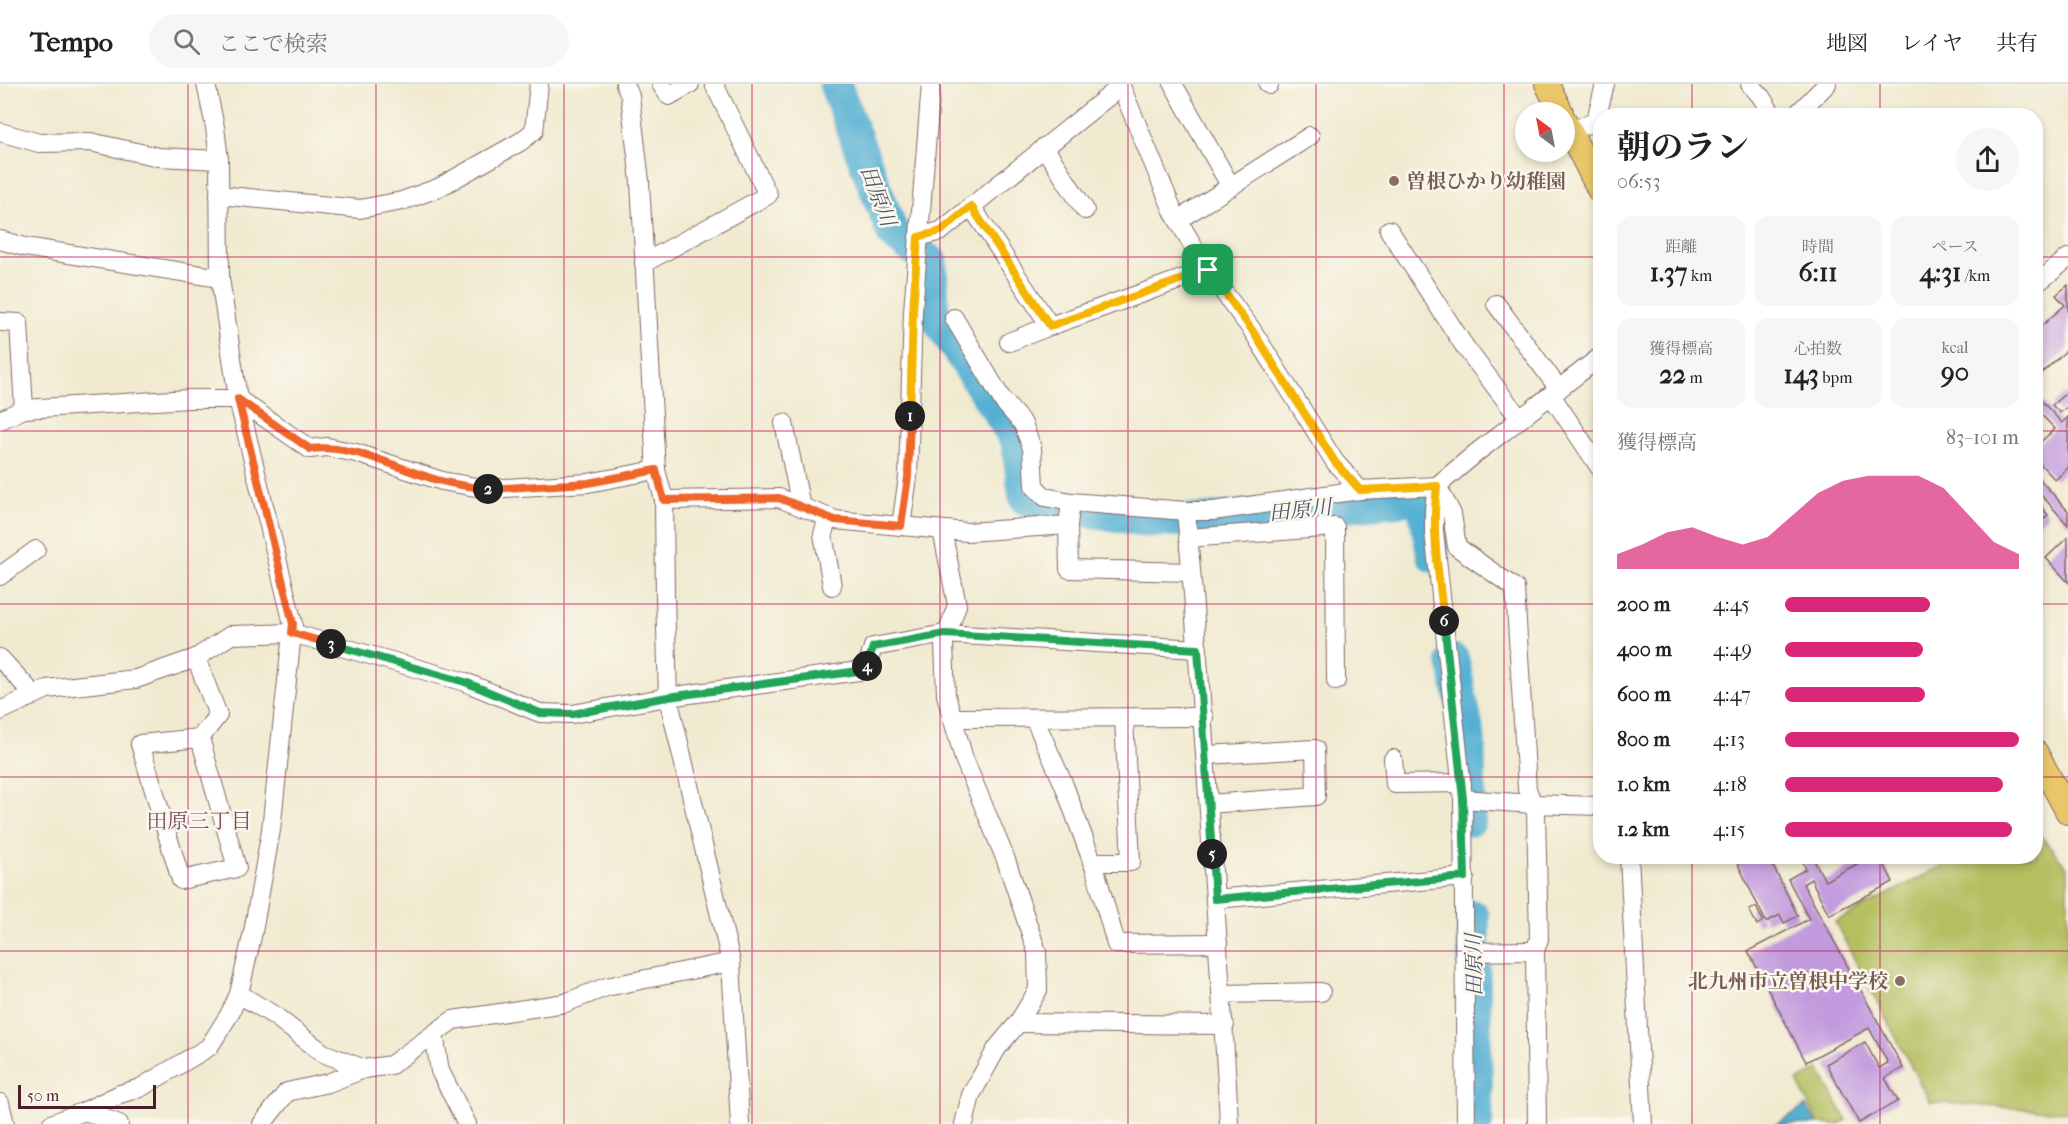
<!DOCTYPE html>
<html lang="ja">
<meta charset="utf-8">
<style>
body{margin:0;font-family:"IM FELL French Canon","Noto Serif JP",serif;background:#f6f6f6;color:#222;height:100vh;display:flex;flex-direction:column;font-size:22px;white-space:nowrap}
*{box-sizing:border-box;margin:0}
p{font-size:20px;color:#767676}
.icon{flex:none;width:33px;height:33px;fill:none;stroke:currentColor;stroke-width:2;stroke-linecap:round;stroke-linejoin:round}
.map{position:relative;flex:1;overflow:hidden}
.side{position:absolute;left:1593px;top:24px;width:450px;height:756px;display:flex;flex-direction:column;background:#fff;border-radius:24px;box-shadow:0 3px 9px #0003}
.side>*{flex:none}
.needle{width:39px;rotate:328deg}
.buttons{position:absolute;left:1515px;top:18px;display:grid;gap:12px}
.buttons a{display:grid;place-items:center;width:60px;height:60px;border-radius:50%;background:#fff;box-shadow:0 3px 9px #0003;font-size:30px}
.scale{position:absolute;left:18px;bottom:15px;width:138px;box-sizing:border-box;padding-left:6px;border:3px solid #4a1f2b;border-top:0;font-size:16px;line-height:21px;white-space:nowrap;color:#4a1f2b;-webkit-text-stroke:4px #fbf7ec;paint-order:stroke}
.pin{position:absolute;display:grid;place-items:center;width:51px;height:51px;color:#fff;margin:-26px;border-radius:12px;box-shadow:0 3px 9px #0006}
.km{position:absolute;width:30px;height:30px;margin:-15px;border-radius:50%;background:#222;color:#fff;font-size:16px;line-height:30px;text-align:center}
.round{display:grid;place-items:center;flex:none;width:63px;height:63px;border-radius:32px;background:#f6f6f6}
.head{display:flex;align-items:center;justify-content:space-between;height:102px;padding:0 24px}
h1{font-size:33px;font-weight:700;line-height:45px}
.metrics{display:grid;grid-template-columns:repeat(3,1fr);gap:9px;height:102px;padding:6px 24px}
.metrics div{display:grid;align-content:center;border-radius:15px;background:#f6f6f6;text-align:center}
.metrics b{font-size:26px;font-weight:700}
.metrics small{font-size:16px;font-weight:400}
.metrics p{font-size:16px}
.chart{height:168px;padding:12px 24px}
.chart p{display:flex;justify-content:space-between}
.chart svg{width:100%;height:108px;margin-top:6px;fill:#db2777;opacity:.7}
ul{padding:0 24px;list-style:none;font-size:20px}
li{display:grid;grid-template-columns:96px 72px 1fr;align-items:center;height:45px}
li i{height:15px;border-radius:8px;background:#db2777}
header{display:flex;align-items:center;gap:36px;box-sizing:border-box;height:84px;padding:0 30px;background:#fff;border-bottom:2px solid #e0e0e0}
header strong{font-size:28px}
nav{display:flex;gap:33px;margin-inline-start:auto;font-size:21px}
.search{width:420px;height:54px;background:#f6f6f6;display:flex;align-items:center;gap:15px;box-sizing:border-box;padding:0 21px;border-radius:33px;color:#767676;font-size:22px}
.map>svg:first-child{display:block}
.green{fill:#b4bf61;stroke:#7f6f46;stroke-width:1.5}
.water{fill:#55b0d3;stroke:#50687f;stroke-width:1.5}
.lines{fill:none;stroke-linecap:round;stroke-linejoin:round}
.river{stroke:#55b0d3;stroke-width:33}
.building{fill:#c29bde}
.minor-casing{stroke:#846665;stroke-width:20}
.major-casing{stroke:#846665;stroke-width:26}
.minor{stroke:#fff;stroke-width:18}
.major{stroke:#e9c769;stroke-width:24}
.split-1-casing{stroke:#fff;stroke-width:12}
.split-2-casing{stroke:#fff;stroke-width:12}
.split-3-casing{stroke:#fff;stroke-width:12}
.split-4-casing{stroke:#fff;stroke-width:12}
.split-5-casing{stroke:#fff;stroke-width:12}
.split-6-casing{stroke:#fff;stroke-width:12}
.split-7-casing{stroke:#fff;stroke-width:12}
.split-1{stroke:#f5b400;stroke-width:8}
.split-2{stroke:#f0652b;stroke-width:8}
.split-3{stroke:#f0652b;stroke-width:8}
.split-4{stroke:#22a559;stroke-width:8}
.split-5{stroke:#22a559;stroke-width:8}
.split-6{stroke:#22a559;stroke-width:8}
.split-7{stroke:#f5b400;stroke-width:8}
.grid{fill:none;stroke:#c2185b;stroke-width:1.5;stroke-opacity:0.55}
.education-dot{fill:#8d6e63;stroke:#fbf7ec;stroke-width:2}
.labels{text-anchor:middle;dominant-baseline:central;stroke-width:5;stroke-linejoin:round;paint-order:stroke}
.education-label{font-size:20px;font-weight:bold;fill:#785e54;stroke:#fbf7ec;text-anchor:start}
.water-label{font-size:21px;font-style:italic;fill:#4e596e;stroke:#fbf7ec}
.neighbourhood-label{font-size:21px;fill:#744a6a;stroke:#fbf7ec}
</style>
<header>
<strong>Tempo</strong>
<div class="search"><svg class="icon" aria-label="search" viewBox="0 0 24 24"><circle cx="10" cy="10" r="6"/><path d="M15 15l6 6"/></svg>ここで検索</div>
<nav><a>地図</a><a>レイヤ</a><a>共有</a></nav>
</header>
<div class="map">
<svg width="2068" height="1040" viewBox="0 0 2068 1040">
<rect width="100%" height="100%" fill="#fbf7ec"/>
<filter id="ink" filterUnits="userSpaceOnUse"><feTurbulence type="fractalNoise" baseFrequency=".0167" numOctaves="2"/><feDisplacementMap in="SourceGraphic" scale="12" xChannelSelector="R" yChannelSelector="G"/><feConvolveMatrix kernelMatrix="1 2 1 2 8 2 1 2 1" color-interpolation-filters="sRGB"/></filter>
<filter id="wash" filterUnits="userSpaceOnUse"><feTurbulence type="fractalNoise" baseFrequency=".008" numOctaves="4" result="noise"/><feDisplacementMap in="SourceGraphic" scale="24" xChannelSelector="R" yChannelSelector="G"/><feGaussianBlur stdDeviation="1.35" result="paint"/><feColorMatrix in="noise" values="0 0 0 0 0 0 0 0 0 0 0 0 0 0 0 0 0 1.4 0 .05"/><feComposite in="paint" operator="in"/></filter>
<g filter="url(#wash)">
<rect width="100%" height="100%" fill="#f0ead0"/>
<g class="green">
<path d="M2036,746L2068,784V1028L1930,1018L1835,838L1959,773L2036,772Z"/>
<path d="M1819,985L1846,1036L1839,1040H1819L1797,997Z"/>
</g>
<path class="water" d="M1806,1022L1817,1040H1776Z"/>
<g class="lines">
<g class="river">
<path d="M835,0L893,150L931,178L933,228L1017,357L1025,414L1039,424L1065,423L1149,437L1203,436L1422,414L1433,472"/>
<path d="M1453,576L1469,654L1470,736"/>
<path d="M1473,832L1477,1037"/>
</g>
</g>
<g id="blocks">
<g class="building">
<path d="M2068,201V265L2036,294V247L2065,221L2056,211Z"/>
<path d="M2066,309L2068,322L2060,329L2052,321Z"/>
<path d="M2036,311L2062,339L2068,333V384L2055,396L2036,375V362L2055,345L2036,325Z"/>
<path d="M2036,391L2068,427V441L2036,405Z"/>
<path d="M2036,417L2048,431L2036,442Z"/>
<path d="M2068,453V498L2046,474Z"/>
<path d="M1734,772H1768L1798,832L1784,839L1780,831L1766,838Z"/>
<path d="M1800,772H1812L1825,797L1872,772H1880L1893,798L1829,831L1811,795L1803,800L1903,984L1885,994L1898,1017L1859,1039L1826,980L1865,958L1879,984L1888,979L1869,944L1806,978L1748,867L1809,835L1788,795L1806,785Z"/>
<path d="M1756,823L1763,837L1757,841L1749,826Z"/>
</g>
</g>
</g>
<g filter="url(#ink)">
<use href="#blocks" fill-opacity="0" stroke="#846665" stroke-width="1.5"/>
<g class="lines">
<defs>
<g id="minor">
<path d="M206,0L215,43L219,76"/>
<path d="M625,0L630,12L640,98L656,386L664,416L665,511L668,613L731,878L740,1040"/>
<path d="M661,0L669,12L690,0"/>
<path d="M1120,0L1174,129L1207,186L1252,246L1335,378L1360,406"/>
<path d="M1173,0L1231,103"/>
<path d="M1268,0L1269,1"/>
<path d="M1750,0L1760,11L1773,32"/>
<path d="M1795,32L1827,0"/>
<path d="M0,48L39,59L90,58L159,73L219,76L220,194L238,315L293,540L271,746L253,848L239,910L229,931L209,963L140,1004L120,1010L85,1027L51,1040"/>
<path d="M1570,48L1596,36L1605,0"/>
<path d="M1044,63L1085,126"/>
<path d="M219,111L360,125L402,117L438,104L520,58L534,47L539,0"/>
<path d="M971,122L1050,242L1207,186"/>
<path d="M1178,136L1310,52"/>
<path d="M1389,146L1465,263L1520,335"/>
<path d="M918,153L941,147L1120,3"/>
<path d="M0,156L25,163L220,194"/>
<path d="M644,179L768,111L714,0"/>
<path d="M2036,197L2041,196L2068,174"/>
<path d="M1496,220L1559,305"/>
<path d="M954,234L1003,317L1023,340L1032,364L1034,402L1045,413L1071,418"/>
<path d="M0,238L19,239L24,325"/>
<path d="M1009,258L1050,242"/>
<path d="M1551,311L1600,384"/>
<path d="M0,336L24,325L189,315H238L310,365L327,363L356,369L442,397L487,405L588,399L656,386"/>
<path d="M784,339L801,423"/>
<path d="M1437,402L1452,430L1457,463L1515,504L1527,705L1536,729L1539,855L1535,867L1537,1040"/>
<path d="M1437,402L1434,425V447L1463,715L1466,1040"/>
<path d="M664,416L779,414L835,436L967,448L1068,441L1071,418L1186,427H1213L1360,406L1437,402L1476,369L1600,273"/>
<path d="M1186,427C1198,561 1207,696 1216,831C1220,901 1226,970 1229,1040"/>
<path d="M828,433L823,450L832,502"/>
<path d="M1068,441L1069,485L1191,488"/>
<path d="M901,442L908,393L913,227L931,0"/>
<path d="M942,446L957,521L944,559L946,611L964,675L1006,776L1037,868L1038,906L1018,939L997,964L971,1011L964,1040"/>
<path d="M1188,454L1335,443L1336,597"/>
<path d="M0,492L36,466"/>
<path d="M0,574L34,611"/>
<path d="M196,574L218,631L200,654L237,784L181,796L140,660L200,654"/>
<path d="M0,627L47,605L136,595L196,574L231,551L292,549L465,598L540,629L572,630L668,613L866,586L873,563L945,550L1198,565"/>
<path d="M952,634L1204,633"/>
<path d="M1034,634L1064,701L1095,785L1116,860L1218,859"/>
<path d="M1205,671L1315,665L1316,712L1209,720"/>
<path d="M1393,675L1395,700L1462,699"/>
<path d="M1463,715L1532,720L1600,722"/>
<path d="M1629,772L1643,1040"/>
<path d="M1092,778H1131L1124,634"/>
<path d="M1215,815L1465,793"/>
<path d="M1465,868L1535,867"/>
<path d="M239,910L275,932L323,969L364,985L391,981L453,936L565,919L606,903L731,878"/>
<path d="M1222,910L1321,908"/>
<path d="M1018,939L1225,941"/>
<path d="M434,950L440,987L467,1040"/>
<path d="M0,1019L5,1040"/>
<path d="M85,1027L119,1040"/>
<path d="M262,1040L287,1008L328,999L364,985"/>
</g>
<g id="major">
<path d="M1547,0L1561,28"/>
<path d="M1564,36L1600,107"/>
<path d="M2036,669L2068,728"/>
</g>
</defs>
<use href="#minor" class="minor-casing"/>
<use href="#major" class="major-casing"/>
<use href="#minor" class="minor"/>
<use href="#major" class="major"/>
</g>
</g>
<g class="lines" filter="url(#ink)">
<defs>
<path id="split-1" d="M910,332L913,227L918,153L941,147L971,122L1050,242L1208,186"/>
<path id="split-2" d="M488,405L588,399L656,386L664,416L779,414L835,436L901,442L908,393L910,332"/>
<path id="split-3" d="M331,560L292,549L293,540L238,315L310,365C354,359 399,386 441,397C456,401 473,403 488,405"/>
<path id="split-4" d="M331,560L465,598L540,629L572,630L668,613L866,586L867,582"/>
<path id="split-5" d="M867,582L873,563L945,550L1198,565L1212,770"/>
<path id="split-6" d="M1212,770L1215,815L1465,793L1463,715L1444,537"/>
<path id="split-7" d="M1208,186L1252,246L1335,378L1360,406L1437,402C1431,447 1439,492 1444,537"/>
</defs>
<use href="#split-1" class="split-1-casing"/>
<use href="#split-2" class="split-2-casing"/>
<use href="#split-3" class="split-3-casing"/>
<use href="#split-4" class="split-4-casing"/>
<use href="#split-5" class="split-5-casing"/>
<use href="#split-6" class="split-6-casing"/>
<use href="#split-7" class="split-7-casing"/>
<use href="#split-1" class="split-1"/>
<use href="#split-2" class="split-2"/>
<use href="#split-3" class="split-3"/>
<use href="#split-4" class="split-4"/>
<use href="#split-5" class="split-5"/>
<use href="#split-6" class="split-6"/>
<use href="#split-7" class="split-7"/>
</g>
<path class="grid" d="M188,0V1040M376,0V1040M564,0V1040M752,0V1040M940,0V1040M1128,0V1040M1316,0V1040M1504,0V1040M1692,0V32M1880,0V32M0,173H1600M2036,173H2068M0,347H1600M2036,347H2068M0,520H1600M2036,520H2068M0,693H1600M2036,693H2068M1692,772V1040M1880,772V1040M0,867H2068"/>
<g class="education-dot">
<circle cx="1394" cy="97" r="6"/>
<circle cx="1900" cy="897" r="6"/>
</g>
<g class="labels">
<g class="education-label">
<text x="1406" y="97">曽根ひかり幼稚園</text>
<text x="1888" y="897" text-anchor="end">北九州市立曽根中学校</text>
</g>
<g class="water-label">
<text transform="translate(878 112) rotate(69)">田原川</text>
<text transform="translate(1300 426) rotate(-6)">田原川</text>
<text transform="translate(1474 881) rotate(-91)">田原川</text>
</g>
<g class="neighbourhood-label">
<text x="199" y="737">田原三丁目</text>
</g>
</g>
</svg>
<div class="buttons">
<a><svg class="needle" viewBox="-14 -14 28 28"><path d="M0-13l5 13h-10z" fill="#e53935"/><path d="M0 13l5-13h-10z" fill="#767676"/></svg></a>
</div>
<div class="scale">50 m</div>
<div class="pin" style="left:1208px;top:186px;background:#1e9e55"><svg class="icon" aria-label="arrive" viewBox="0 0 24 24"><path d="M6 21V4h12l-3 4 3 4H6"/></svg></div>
<b class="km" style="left:910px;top:332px">1</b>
<b class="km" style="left:488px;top:405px">2</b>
<b class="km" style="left:331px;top:560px">3</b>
<b class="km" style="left:867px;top:582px">4</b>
<b class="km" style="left:1212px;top:770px">5</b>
<b class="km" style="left:1444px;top:537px">6</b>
<section class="side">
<div class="head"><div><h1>朝のラン</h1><p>06:53</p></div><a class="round"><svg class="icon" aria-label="share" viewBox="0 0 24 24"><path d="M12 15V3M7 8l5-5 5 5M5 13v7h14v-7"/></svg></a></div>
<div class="metrics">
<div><p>距離</p><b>1.37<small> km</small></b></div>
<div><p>時間</p><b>6:11</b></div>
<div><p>ペース</p><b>4:31<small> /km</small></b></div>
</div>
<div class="metrics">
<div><p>獲得標高</p><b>22<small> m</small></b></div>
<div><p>心拍数</p><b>143<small> bpm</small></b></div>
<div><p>kcal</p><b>90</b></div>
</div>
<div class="chart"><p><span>獲得標高</span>83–101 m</p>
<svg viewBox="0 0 160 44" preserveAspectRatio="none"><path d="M0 44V38L10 34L20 29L30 27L40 31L50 34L60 31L70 22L80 13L90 8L100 6L110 6L120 6L130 11L140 22L150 33L160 38V44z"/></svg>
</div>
<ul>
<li><b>200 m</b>4:45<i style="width:62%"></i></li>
<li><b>400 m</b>4:49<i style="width:59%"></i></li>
<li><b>600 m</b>4:47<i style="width:60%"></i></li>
<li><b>800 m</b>4:13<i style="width:100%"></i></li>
<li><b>1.0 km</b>4:18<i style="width:93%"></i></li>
<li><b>1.2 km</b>4:15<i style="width:97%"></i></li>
</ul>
</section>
</div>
